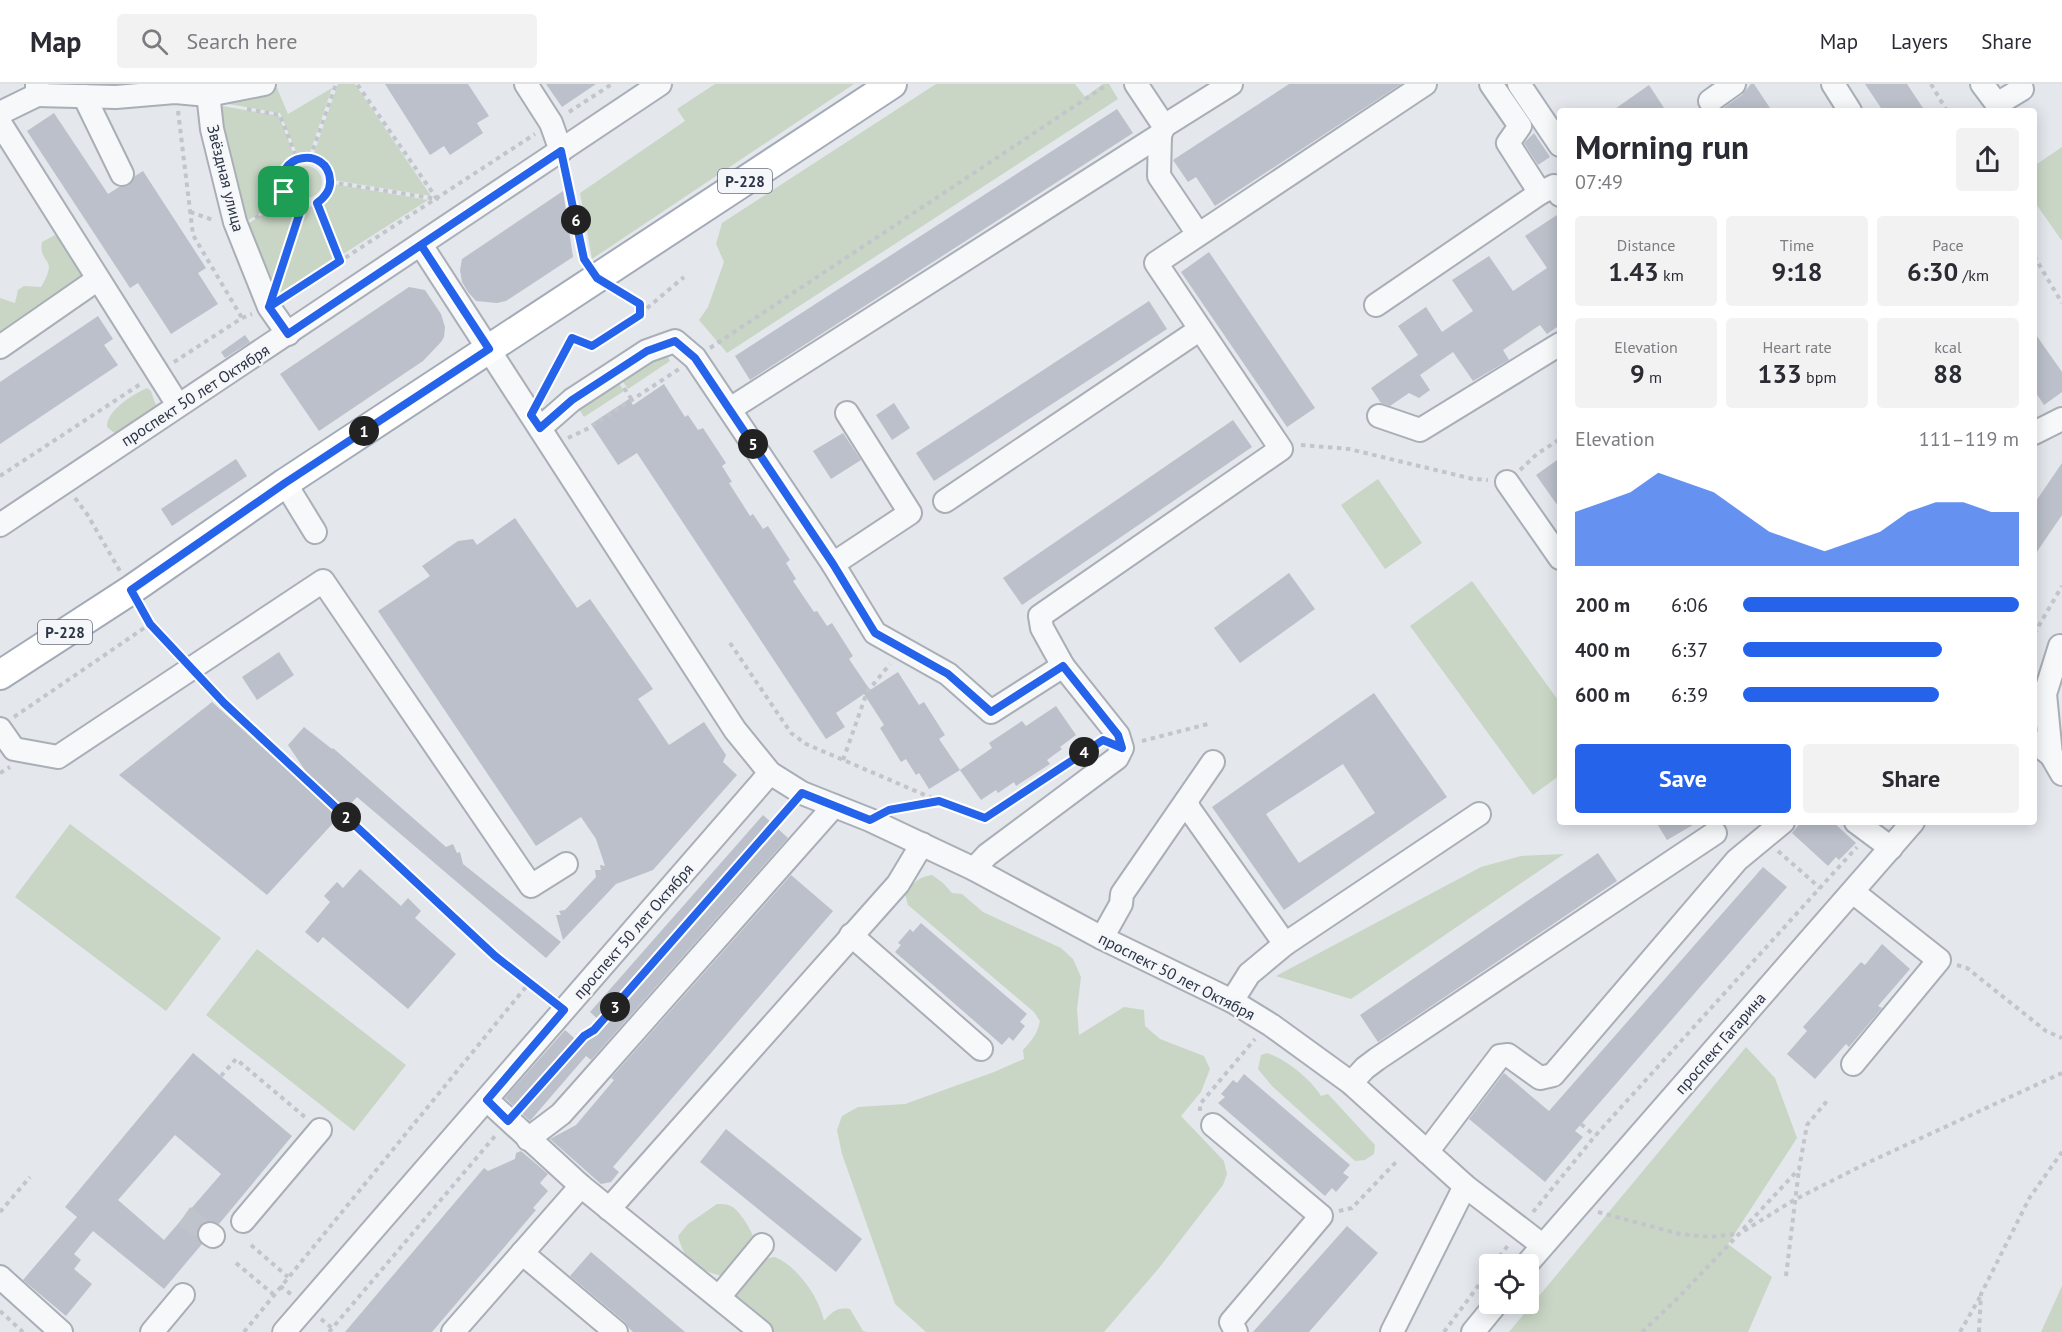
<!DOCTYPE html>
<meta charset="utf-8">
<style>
body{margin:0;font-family:"PT Sans",sans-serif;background:#f2f2f3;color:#2b2b33;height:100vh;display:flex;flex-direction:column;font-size:22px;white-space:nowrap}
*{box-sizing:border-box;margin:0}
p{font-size:20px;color:#7c7c81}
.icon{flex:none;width:33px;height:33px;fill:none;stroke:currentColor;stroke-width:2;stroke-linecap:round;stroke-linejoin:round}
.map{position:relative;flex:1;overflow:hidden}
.panel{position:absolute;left:1557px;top:24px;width:480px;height:717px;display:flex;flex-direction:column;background:#fff;border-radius:6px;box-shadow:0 3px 15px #0003}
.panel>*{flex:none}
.tools{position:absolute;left:1479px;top:1170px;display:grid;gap:12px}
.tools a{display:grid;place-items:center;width:60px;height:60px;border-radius:6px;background:#fff;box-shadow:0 3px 15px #0003;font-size:30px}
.pin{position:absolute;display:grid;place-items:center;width:51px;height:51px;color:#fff;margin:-26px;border-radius:12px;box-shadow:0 3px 9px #0006}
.km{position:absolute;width:30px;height:30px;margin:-15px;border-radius:50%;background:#222;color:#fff;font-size:16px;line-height:30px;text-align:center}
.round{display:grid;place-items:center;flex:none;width:63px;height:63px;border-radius:6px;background:#f2f2f3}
.overview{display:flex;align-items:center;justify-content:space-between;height:102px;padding:0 18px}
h1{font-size:33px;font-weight:700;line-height:45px}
.stats{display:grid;grid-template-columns:repeat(3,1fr);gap:9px;height:102px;padding:6px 18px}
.stats div{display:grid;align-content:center;border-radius:6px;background:#f2f2f3;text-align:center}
.stats b{font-size:26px;font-weight:700}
.stats small{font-size:16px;font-weight:400}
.stats p{font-size:16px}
.chart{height:168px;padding:12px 18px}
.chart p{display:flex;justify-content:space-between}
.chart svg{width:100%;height:108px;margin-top:6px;fill:#2563eb;opacity:.7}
.action{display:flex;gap:12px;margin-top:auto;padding:12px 18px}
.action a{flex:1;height:69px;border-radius:6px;background:#2563eb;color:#fff;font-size:24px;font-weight:700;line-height:69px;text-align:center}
.action a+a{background:#f2f2f3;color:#2b2b33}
ul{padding:0 18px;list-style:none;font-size:20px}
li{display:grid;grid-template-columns:96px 72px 1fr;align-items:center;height:45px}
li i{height:15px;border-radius:8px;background:#2563eb}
header{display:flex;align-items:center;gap:36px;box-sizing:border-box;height:84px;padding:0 30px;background:#fff;border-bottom:2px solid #e1e1e2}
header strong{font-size:28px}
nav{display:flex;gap:33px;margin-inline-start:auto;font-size:21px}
.search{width:420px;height:54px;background:#f2f2f3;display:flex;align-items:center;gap:15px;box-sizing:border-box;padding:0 21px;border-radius:6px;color:#7c7c81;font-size:22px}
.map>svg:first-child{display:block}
.green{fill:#c9d6c5}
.building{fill:#bbc0ca;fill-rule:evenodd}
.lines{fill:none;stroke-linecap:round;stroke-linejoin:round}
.minor-tunnel{stroke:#bfc3cb;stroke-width:22;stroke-dasharray:22 11;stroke-linecap:butt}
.minor-casing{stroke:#a9aeb7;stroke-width:26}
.major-casing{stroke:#a3abb8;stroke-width:32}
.path{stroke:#c2c5cb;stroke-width:4;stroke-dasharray:4.5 4.5;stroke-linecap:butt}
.minor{stroke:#f7f8fa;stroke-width:22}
.major{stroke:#fff;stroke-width:28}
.route-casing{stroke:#fff;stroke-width:12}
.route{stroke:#2563eb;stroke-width:8}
.labels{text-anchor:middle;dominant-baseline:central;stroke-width:4.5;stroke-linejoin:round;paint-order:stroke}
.shield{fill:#f4f6f9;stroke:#676e7b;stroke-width:1.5}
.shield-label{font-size:15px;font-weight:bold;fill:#2b3445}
.street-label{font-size:16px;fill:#2b3445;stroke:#f4f6f9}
</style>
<header>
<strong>Map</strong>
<div class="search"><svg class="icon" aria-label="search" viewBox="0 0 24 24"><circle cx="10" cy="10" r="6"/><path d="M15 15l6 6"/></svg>Search here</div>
<nav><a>Map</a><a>Layers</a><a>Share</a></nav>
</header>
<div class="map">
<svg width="2062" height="1248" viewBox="0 0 2062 1248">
<rect width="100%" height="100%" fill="#e4e7ec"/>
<g class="green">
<path d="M338,0H355L431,112L333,96C331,84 325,75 313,72Z"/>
<path d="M715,0H854L592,175L580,109L685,37L677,25Z"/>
<path d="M936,0H1075L1085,13L1103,0H1109L1118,15L727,269L699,236L708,223L724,178L716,160L722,139Z"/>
<path d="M277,4L288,30L332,4L309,71L298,72L280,29L211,17Z"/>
<path d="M211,20L279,32L295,74C280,82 275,99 286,113L239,142Z"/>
<path d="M2062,63V157L2034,117V82Z"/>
<circle cx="306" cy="98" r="16"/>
<path d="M333,100L428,116L340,172L320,120L328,112Z"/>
<path d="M288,116L300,123L270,212L240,144Z"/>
<path d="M317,122L336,174L274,215L303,123Z"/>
<path d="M55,151L60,154L69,172L79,183L81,192L76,199L0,249V214L15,219L18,206L24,202L41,203C60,171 38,182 42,158Z"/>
<path d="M667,271L670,277L628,305L617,289Z"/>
<path d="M614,291L624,307L584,333L574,317Z"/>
<path d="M147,304L151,307L155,319L158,323L118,352L107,343C106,327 133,310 147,304Z"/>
<path d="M1378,395L1422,459L1385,485L1341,421Z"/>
<path d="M1472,497L1560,619V691L1533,711L1410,542Z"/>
<path d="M70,740L221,854L166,927L15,813Z"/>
<path d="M1564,770L1351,915L1276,892L1481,783L1521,772Z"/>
<path d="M932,791L943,799L952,809L962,810L983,828L1061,864L1073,875L1081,893L1077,925L1079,951L1124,923L1144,926L1145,942L1160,955L1204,972L1210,985L1201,1008L1181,1032L1224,1077L1227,1090L1223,1101L1159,1184L1104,1248H926L895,1220L842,1070L837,1046L842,1032L858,1023L905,1020L994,988L1024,975L1023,966C1032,956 1037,951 1040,937L1034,928L908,821L905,810C913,799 918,793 932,791Z"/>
<path d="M257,865L406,981L354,1047L206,931Z"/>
<path d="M1746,963L1775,994L1797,1054L1728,1160L1772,1193L1748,1248H1509Z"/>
<path d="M1267,969C1285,975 1311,995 1321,1012L1328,1010L1375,1061L1374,1070L1365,1076L1355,1077L1272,1002L1258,985L1261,971Z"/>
<path d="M717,1120C722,1120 727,1120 731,1122C741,1128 752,1147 755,1158L726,1193C700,1187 685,1180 678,1152L688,1140Z"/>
<path d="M775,1173C798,1183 819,1213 824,1237C833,1227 837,1223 850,1225L863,1247L867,1248H773L734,1212L763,1175Z"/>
<path d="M2062,1202V1248H2041Z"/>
</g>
<g class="building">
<path d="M385,0H468L489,32L477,39L483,49L450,71L444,62L430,71Z"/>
<path d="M546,0H596L562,23Z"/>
<path d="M1289,0H1401L1215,122L1196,93L1188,98L1173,76Z"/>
<path d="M1751,0H1754L1772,27H1719L1742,11Z"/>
<path d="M1865,0H1907L1925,27H1883Z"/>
<path d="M1649,1L1666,27H1612Z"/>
<path d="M1117,25L1133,49L750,296L735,272Z"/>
<path d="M54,29L108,110L119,103L128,102L135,92L143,87L206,184L198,189L218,220L171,250L138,199L130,204L27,47Z"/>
<path d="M1534,49L1550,73L1538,81L1524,59Z"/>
<path d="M563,107L573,173L506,217L497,219L476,217L468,208L462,198L460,186L462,175Z"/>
<path d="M1560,129V241L1547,250L1540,241L1503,266L1509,276L1473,297L1453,268L1420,291L1430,306L1419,314L1409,309L1390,322L1381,319L1371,304L1418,271L1398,242L1426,223L1442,248L1473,227L1452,196L1489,172L1513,207L1547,184L1525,152Z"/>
<path d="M1209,168L1315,324L1287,343L1181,188Z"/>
<path d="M409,203L425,206L441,230L445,243L444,253L441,258L423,277L319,347L280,290Z"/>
<path d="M1149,217L1167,245L934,397L916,369Z"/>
<path d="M98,232L113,255L104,261L118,281L0,360V298Z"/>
<path d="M2034,248L2062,288V308L2044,321L2034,306Z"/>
<path d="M245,251L250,258L225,274L221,268Z"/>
<path d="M664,300L685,333L688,331L698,346L703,344L726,379L722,382L732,398L729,399L750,432L753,430L763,445L768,442L790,476L786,479L796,495L793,497L814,528L817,527L827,542L832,539L853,572L849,575L870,606L867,608L898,588L919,621L924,618L945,651L939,655L960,686L929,705L919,689L916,691L906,675L901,678L880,644L884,641L864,610L836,629L845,643L826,655L637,369L618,381L591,340L629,315L633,321Z"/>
<path d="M894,319L910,344L892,356L876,331Z"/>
<path d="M1233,336L1252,363L1022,521L1003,494Z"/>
<path d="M843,349L861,376L831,395L813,367Z"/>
<path d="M1560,374V425L1536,391Z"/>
<path d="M236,375L247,392L172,442L161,425Z"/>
<path d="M2062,379V431L2034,472V420Z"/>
<path d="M515,434L577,524L590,515L653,605L638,615L669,661L704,638L726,671L723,678L737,691L653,786L616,800L563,856L556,831H561L559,827L565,826L596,793L595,786H601L600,781L605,782L596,755L581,733L536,762L378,527L430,492L422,482L435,473L458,457L473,455L477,461Z"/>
<path d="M1289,489L1315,525L1240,579L1214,544Z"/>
<path d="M279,568L294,591L257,616L242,593Z"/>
<path d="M1374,609L1447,713L1284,826L1212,723ZM1343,680L1375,729L1299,779L1266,730Z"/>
<path d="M212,618L318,713L321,710L288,661L304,643L332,665L333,664L446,763L453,760L457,769L460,768L463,780L561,858L546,874L357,713L267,811L119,691Z"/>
<path d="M1056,622L1076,651L1060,663L1062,665L1047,676L1050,680L1016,702L1014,698L998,709L996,706L981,716L960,686L992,664L989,659L1022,637L1026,642Z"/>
<path d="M763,731L788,754L591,976L586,972L530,1037L505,1014L565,946L581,960L601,938L590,928Z"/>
<path d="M1656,738H1698L1667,756Z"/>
<path d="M1801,738H1833L1856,759L1839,776L1836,773L1828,782L1792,749Z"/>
<path d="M1598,769L1617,797L1378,958L1360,931Z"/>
<path d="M1763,783L1787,803L1575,1047L1583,1053L1545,1098L1469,1035L1504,989L1549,1027Z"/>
<path d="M360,785L401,822L408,814L421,827L415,834L456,870L408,925L323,853L318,859L305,848L330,818L324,812L337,798L343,804Z"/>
<path d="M791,791L833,827L613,1083L619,1088L611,1098L601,1100L550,1055L576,1041L614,996L611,994Z"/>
<path d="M921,839L1027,930L1020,938L1025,942L1013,957L1009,953L1002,961L895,868L901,861L898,859L910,845L913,848Z"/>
<path d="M1882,860L1910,885L1878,922L1882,924L1849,963L1846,960L1815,995L1787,970L1807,947L1803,943L1861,878L1865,881Z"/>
<path d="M193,969L292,1052L219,1140L210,1137L205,1138L199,1142L197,1150L202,1160L164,1205L93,1147L74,1170L81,1176L74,1185L92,1200L66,1232L23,1196L77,1133L65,1123ZM175,1051L221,1090L164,1156L118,1116Z"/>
<path d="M1244,990L1350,1081L1343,1089L1349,1093L1336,1108L1332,1104L1325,1112L1218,1019L1225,1013L1221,1010L1233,996L1237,999Z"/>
<path d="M726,1045L862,1155L836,1188L700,1078Z"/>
<path d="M521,1067L548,1090L540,1099L548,1107L533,1124L536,1126L432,1248H345L484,1084L488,1087L515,1075L516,1069Z"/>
<path d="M1347,1142L1378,1169L1309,1248H1253Z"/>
<path d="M591,1168L685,1248H633L629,1244L625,1238L570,1192Z"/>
</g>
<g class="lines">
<path class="minor-tunnel" d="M184,1132L210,1150"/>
<defs>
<g id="minor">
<path d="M207,0L212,45L235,138L269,223L288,250"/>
<path d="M526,0L551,39L561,67"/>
<path d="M1491,0L1520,42L1508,59L1540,109L1554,102L1560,111"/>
<path d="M1519,0L1560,61"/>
<path d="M1833,0L1850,27"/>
<path d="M1982,0L1997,20L2022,5"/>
<path d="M37,11L116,13L175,8L208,11L264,0"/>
<path d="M84,12L122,90"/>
<path d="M1710,17L1734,0"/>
<path d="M0,29L37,11V0"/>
<path d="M0,39L178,321"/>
<path d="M1164,42L1231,0"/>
<path d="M1160,51L1159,92L1198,150"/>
<path d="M421,161L735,646L770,689L802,709L870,736L974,785L1102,854L1232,917L1271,941L1351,999L1465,1102L1542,1161"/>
<path d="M1376,221L1540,109"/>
<path d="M0,263L98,195"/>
<path d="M730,325L1160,51L1164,42L1136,0"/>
<path d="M1379,332L1420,346L1560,260"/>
<path d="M540,344L572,316L647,267L675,257L695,274L833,480L875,549L948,590L991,628L1063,582L1118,651L1122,664L1117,674L987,771L974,785"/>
<path d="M2034,349L2062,335"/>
<path d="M1507,398L1560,474"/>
<path d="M285,399L315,448"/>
<path d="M945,417L1199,246"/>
<path d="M0,441L660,0"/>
<path d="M833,480L910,429L847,329"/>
<path d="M1063,582L1042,544L1040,532L1281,365L1156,179L1425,0"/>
<path d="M0,645L14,665L58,673L323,497L531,802L566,780"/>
<path d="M2034,658L2051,671L2062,690"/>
<path d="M2051,671L2045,610L2060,562"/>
<path d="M1186,718L1190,726L1285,860"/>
<path d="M1856,738L1891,764"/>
<path d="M1853,808L1939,876L1853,980"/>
<path d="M851,851L981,965"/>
<path d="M1102,854L1121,820L1122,810L1213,678"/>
<path d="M1232,917L1249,890L1285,860L1479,730"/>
<path d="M1351,999L1365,984L1377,975L1715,749"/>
<path d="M487,1016L581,1102L761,1248"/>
<path d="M1213,1041L1321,1132L1231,1238L1236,1248"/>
<path d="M528,1055L561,1030L578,1011L834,722"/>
<path d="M1427,1068L1500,972L1508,971L1540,994L1553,991L1737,776L1783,738"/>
<path d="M609,1125L898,800L922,760"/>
<path d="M243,1137L320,1046"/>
<path d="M210,1150L213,1152"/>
<path d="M522,1169L616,1248"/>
<path d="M1527,1180L1913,738"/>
<path d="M0,1193L61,1248"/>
<path d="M719,1213L762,1161"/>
<path d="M152,1248L183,1211"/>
<path d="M284,1248L770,689"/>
<path d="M453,1248L581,1102"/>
<path d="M1392,1248L1465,1102"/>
<path d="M1473,1248L1496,1220"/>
</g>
<path id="major" d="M0,591L131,506L285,399L892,0"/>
</defs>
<use href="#minor" class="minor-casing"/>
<use href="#major" class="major-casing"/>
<g class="path">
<path d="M1931,0L1947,27"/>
<path d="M247,25L280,31L297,75"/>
<path d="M178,27L193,151L242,234"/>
<path d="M569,28L612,0"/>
<circle cx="306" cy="98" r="24"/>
<path d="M310,74L336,0"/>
<path d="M566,88L584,175"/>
<path d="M330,98L437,115L357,0"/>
<path d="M317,119L340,177"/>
<path d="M190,128L213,136"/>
<path d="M255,134L288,114"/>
<path d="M2034,172L2062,219"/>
<path d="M279,192L302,122"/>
<path d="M285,213L535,50"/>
<path d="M640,230L684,193"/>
<path d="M710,264L1108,0"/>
<path d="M174,278L242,234L252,230"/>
<path d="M624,304L632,316"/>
<path d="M541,312L572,254L592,262L640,231V220L620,207"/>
<path d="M568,354L589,344L679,285"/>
<path d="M1301,361L1349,365L1473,395L1488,396"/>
<path d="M1520,386L1537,370L1560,355"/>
<path d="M0,392L142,299"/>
<path d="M75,414L87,430L120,487"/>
<path d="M142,525L150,540L178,570"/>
<path d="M2034,550L2062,502"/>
<path d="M730,559L791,649L806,660L939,717L985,734L1099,658"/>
<path d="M206,600L224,619L495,871L549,915"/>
<path d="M14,633L150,540"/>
<path d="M1142,657L1208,640"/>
<path d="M843,676L867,608L890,580"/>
<path d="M0,689L10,683"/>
<path d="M895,725L938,718"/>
<path d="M1778,767L1820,804"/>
<path d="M1957,881L1967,884L2046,947L2062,954"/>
<path d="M221,992L236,975L306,1034"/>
<path d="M522,1021L584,952L594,946L789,724"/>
<path d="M1200,1027V1020L1255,955"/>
<path d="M1581,1040L1595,1052"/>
<path d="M1339,1127L1352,1124L1398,1076"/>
<path d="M0,1128L30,1093"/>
<path d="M1533,1128L1595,1052L1857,763"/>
<path d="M1598,1128L1680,1150L1709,1153L1737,1150"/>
<path d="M1743,1145L1799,1085L1807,1041L1827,1017"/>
<path d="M251,1161L288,1193"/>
<path d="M236,1179L273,1210"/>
<path d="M1494,1180L1509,1160"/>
<path d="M1786,1192L1799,1085"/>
<path d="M280,1202L292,1211"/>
<path d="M0,1227L23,1248"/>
<path d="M321,1235L332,1244"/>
<path d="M244,1248L529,899"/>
<path d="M329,1248L495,1052"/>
<path d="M1444,1248L1490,1186"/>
<path d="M1642,1248L1676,1216L1739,1150L1794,1116L1867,1079L2062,989"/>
<path d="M1960,1248L1980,1213"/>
<path d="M1979,1248L1981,1210L2030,1113L2062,1068"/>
</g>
<use href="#minor" class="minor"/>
<use href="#major" class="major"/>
</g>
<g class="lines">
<defs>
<path id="route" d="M284,108L294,119L302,122L269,223L288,250L421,161L489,265L285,399L131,506L150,540L224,619L495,872L564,926L487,1016L508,1037L584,952L594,946L802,709L870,736L889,726L939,717L985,734L1103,656L1122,664L1118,651L1063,582L991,628L948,590L875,549L833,480L695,274L675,257L647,267L572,316L540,344L531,331L572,254L592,262L640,231V220L597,194L584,175L561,67L288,250L269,223L340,177L317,119C325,113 331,106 330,96C328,62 272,68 284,108"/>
</defs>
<use href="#route" class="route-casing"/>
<use href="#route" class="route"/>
</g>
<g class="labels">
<g class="shield">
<rect x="718" y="85" width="54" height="24" rx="4.5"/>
<rect x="38" y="536" width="54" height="24" rx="4.5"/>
</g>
<g class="shield-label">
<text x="745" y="97">Р-228</text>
<text x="65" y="548">Р-228</text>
</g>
<g class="street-label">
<text transform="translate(226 94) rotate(76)">Звёздная улица</text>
<text transform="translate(195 311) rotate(-33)">проспект 50 лет Октября</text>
<text transform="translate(633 847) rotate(-49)">проспект 50 лет Октября</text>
<text transform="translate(1177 892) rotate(27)">проспект 50 лет Октября</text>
<text transform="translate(1720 959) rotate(-49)">проспект Гагарина</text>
</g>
</g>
</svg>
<div class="tools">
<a><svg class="icon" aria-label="locate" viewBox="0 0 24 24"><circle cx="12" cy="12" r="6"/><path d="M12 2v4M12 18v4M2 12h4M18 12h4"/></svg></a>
</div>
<div class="pin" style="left:284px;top:108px;background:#1e9e55"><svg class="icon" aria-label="arrive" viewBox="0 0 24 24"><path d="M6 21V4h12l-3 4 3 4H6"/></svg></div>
<b class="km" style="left:364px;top:347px">1</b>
<b class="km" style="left:346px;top:733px">2</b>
<b class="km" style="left:615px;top:923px">3</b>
<b class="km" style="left:1084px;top:668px">4</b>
<b class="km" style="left:753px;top:360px">5</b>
<b class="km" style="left:576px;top:136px">6</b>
<section class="panel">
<div class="overview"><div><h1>Morning run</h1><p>07:49</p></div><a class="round"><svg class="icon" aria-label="share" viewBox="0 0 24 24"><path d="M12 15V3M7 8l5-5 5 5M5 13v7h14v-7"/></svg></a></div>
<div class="stats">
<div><p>Distance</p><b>1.43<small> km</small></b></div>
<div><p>Time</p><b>9:18</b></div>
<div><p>Pace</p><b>6:30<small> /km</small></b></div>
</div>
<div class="stats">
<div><p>Elevation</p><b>9<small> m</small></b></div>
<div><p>Heart rate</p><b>133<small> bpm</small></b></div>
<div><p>kcal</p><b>88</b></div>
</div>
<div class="chart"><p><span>Elevation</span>111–119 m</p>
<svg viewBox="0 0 160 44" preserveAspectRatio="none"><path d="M0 44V22L10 18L20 14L30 6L40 10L50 14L60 22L70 30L80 34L90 38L100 34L110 30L120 22L130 18L140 18L150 22L160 22V44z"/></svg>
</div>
<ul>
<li><b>200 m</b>6:06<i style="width:100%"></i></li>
<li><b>400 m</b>6:37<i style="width:72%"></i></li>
<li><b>600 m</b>6:39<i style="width:71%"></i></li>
</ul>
<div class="action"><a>Save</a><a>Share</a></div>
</section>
</div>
